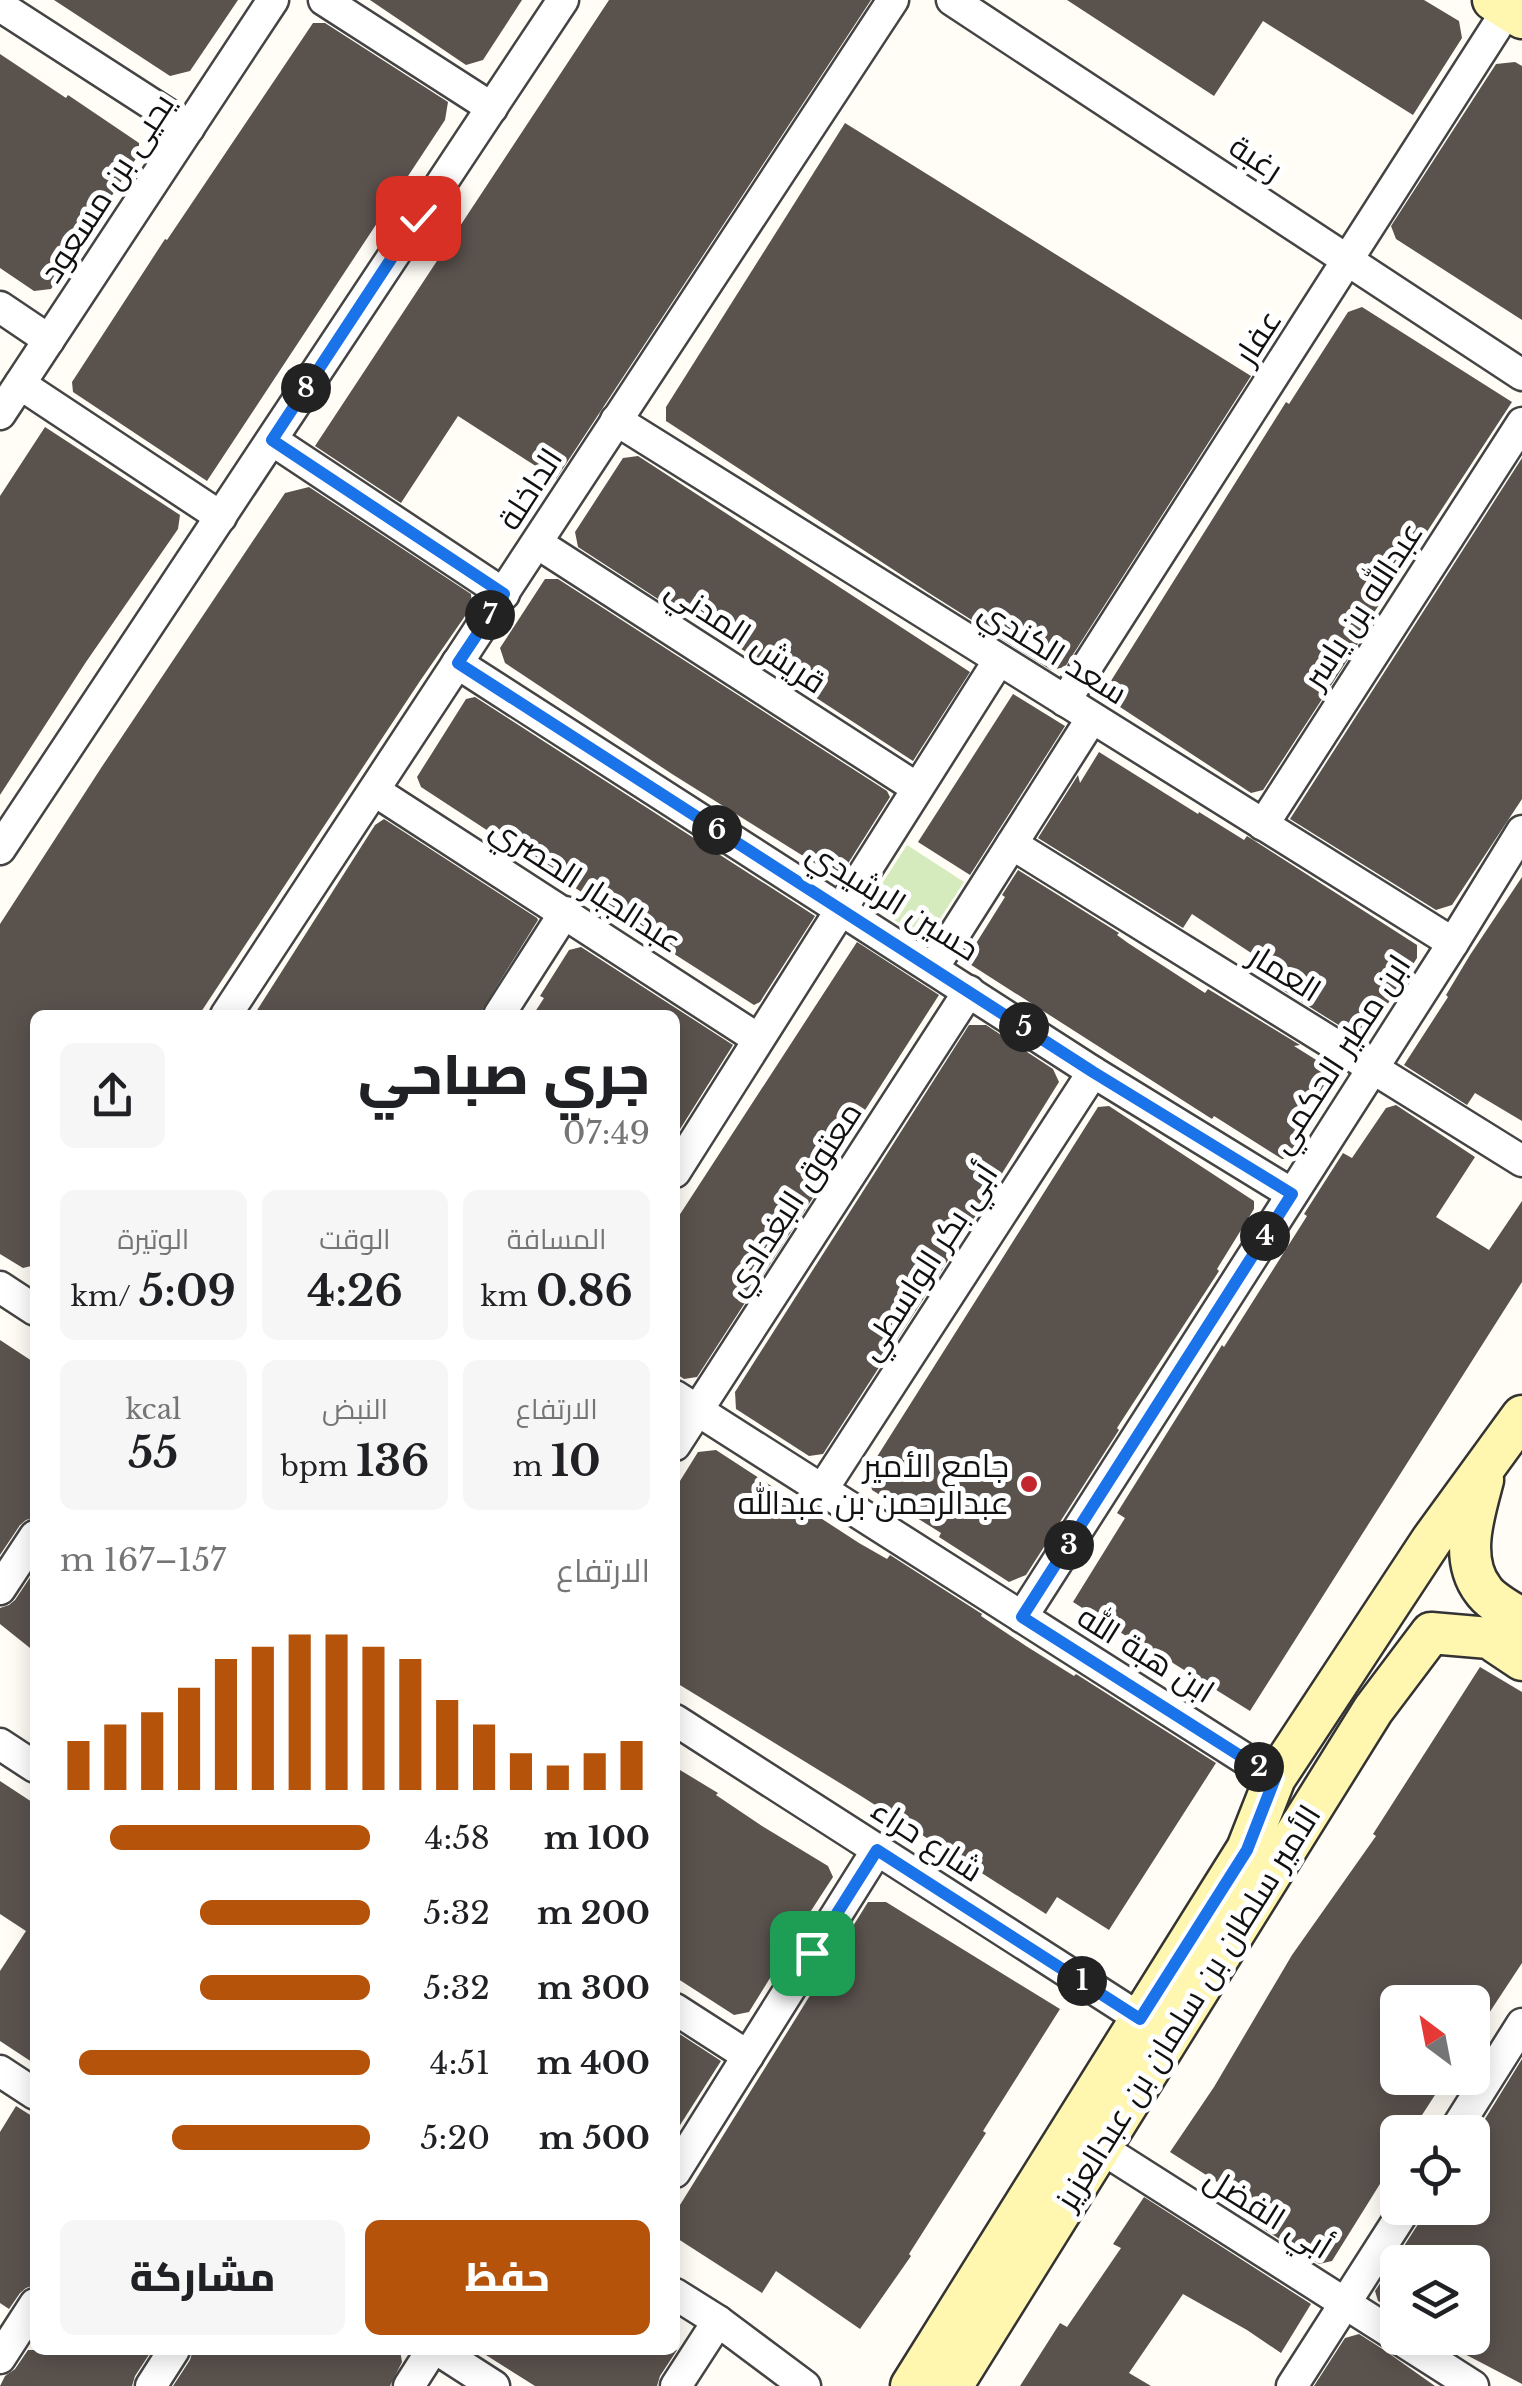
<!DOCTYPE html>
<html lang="ar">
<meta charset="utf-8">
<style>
body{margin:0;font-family:"Libre Baskerville",Cairo,serif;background:#f6f6f6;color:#202124;direction:rtl;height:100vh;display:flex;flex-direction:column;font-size:38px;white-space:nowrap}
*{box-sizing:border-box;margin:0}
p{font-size:32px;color:#757577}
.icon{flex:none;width:55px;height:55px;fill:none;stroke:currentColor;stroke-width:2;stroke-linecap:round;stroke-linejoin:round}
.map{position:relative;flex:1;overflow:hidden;direction:ltr}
.drawer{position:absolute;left:30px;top:1010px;width:650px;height:1345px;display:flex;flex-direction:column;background:#fff;border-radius:15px;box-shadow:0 5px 25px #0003;direction:rtl}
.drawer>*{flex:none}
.needle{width:65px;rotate:328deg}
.tools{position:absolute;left:1380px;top:1985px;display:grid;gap:20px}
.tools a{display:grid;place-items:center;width:110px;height:110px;border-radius:15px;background:#fff;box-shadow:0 5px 25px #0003;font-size:50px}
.pin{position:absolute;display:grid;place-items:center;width:85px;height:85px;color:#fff;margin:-42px;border-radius:20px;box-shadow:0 5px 15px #0006}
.km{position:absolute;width:50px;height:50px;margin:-25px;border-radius:50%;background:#222;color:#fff;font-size:28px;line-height:50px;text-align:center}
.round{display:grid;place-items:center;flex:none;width:105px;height:105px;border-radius:15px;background:#f6f6f6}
.head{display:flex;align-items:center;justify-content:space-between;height:170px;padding:0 30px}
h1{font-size:55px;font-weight:800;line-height:75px}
.stats{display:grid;grid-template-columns:repeat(3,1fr);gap:15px;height:170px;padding:10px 30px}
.stats div{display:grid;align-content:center;border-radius:15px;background:#f6f6f6;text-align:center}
.stats b{font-size:42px;font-weight:800}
.stats small{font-size:28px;font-weight:400}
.stats p{font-size:28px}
.chart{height:280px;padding:20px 30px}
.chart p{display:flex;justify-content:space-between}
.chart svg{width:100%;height:180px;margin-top:10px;stroke:#b45309;stroke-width:6}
.primary-button{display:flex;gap:20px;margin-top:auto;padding:20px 30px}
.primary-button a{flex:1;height:115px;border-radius:15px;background:#b45309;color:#fff;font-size:40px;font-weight:800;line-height:115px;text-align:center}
.primary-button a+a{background:#f6f6f6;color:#202124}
ul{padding:0 30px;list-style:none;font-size:32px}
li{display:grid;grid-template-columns:160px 120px 1fr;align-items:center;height:75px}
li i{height:25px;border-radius:12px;background:#b45309}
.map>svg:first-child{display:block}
.green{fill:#d5ebbd}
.building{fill:#5a524d}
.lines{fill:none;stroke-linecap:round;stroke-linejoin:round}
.street-casing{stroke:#444;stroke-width:35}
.secondary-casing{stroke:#333;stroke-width:45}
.street{stroke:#fff;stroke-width:30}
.secondary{stroke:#fff6b0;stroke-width:40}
.route-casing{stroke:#fff;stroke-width:20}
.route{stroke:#1a73e8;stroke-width:12}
.poi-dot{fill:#c4262e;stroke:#fff;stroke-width:4}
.labels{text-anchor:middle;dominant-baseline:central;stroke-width:10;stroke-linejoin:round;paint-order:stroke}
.street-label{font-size:32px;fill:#111;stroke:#fff}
.poi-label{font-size:32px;fill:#111;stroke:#fff;text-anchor:end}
</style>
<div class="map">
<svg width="1522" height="2386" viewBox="0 0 1522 2386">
<rect width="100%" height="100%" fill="#fffdf5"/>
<path class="green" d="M907,845L964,882L926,940L869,904Z"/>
<g class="building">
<path d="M54,0H238L190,71L170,76Z"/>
<path d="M370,0H522L483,60L466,65Z"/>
<path d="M609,0H871L556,479L458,416L401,503L315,446Z"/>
<path d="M1067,0H1424L1459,21L1462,38L1413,115L1263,21L1214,96Z"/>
<path d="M313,23H325L448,102L445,120L207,481L73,392L72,382L165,239L167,240Z"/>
<path d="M0,54L66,98L68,95L139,143V154L51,289L34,291L0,268Z"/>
<path d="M1515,62L1522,66V320L1396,239L1391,226L1496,64Z"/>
<path d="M845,123L1251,376L1065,667L1051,670L929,593L666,421V407Z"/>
<path d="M1362,307L1512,402L1360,634L1363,636L1263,790L1251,793L1120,707L1109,684L1286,402L1289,404L1348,312Z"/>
<path d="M45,427L180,515L178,529L86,662L0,795V496Z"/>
<path d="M638,456L970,672L913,761L660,596L658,599L578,547L575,532L623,458Z"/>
<path d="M1522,458V799L1452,905L1436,910L1290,819Z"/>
<path d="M309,487L471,594L472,606L420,681L199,1015H35V1265L23,1268L0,1254V924L101,768L285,493Z"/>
<path d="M545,579H558L887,791L890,797L842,873L832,874L672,774L505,663L500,648Z"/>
<path d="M1013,694L1065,726L970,875L918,842Z"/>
<path d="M475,697L815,916L760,1002L754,1005L585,897L586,895L421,787L417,777L466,699Z"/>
<path d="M1099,752L1198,814L1199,812L1244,840L1247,836L1417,945V958L1366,1038L1361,1039L1270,982L1277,970L1192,914L1183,928L1038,838L1078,775L1080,783Z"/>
<path d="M384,819L537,918L538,920L479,1015H254L375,825Z"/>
<path d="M1018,870L1119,933L1117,935L1128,943L1205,993L1208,989L1300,1045L1294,1046L1334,1071L1338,1085L1291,1159H1282L1214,1116L1212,1119L965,961L1005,897L1002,895Z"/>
<path d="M1522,877V1121L1475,1093L1467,1105L1404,1065L1448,997L1446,995L1470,955Z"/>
<path d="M857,942L939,995L822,1177L825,1179L697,1377L684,1379L675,1373V1222Z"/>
<path d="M581,947L733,1045L675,1137V1015H533L544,998L540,996L569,950Z"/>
<path d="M969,1025H986L1053,1069L1059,1082L940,1273L823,1454L809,1456L736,1409L735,1392Z"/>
<path d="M1396,1105L1475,1157L1436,1217L1489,1250L1522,1201V1282L1250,1711L1160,1655L1159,1657L1073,1602L1125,1518L1117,1513L1222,1345L1224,1347L1307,1216L1304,1214L1343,1153L1352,1158L1386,1108Z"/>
<path d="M1109,1106L1254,1201V1209L1217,1269L1219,1271L1117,1428L1119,1430L1026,1575L1009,1582L939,1537L941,1533L872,1490L868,1471L1098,1107Z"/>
<path d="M0,1340L35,1363V1517L26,1520L20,1525L0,1555Z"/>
<path d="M716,1450L859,1543L887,1559L890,1555L982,1614L981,1616L1026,1646L1074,1676L1076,1674L1216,1763L1109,1930L1057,1897L1046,1914L861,1796L675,1682V1489L698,1452Z"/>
<path d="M35,1570V1652L0,1624V1608L9,1605L15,1600Z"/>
<path d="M1480,1667L1522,1692V1963L1472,2039V2002H1398V2078H1446L1411,2132H1398V2155L1332,2261L1319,2264L1243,2216L1245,2213L1241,2210L1247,2201L1170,2152L1214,2087L1292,1955L1376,1836L1373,1834Z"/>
<path d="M675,1767L718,1793L716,1795L762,1826L828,1866L833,1877L792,1940L793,1941L749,2012L734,2015L675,1977Z"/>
<path d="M0,1781L35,1804V2064L0,2041V1971L26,1931L0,1914Z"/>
<path d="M868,1902H886L1060,2009L983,2131L986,2133L909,2254L911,2256L860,2329L776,2271L762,2293L675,2237V2213Z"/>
<path d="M675,2031L721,2061L675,2133Z"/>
<path d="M1522,2059V2384L1434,2338H1472V2262H1398V2312L1378,2301L1375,2291L1422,2218L1425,2208H1472V2140Z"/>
<path d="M16,2106L35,2118V2285L26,2288L20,2293L9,2309L0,2303V2132Z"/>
<path d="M1144,2197L1311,2304L1281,2353L1247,2330L1183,2294L1129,2373L1151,2386H1020L1060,2323L1067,2327L1121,2248L1113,2244Z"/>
<path d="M1359,2334L1384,2350L1435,2386H1314L1345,2338Z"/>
<path d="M28,2350H152L135,2376L132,2386H0L5,2376L15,2369Z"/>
<path d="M193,2350H400L402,2362L390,2386H173L190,2360Z"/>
<path d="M478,2350H677L660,2376L657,2386H535Z"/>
</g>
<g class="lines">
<defs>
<g id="street">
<path d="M324,0L492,108"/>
<path d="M952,0L1522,375"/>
<path d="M0,6L189,128"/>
<path d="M0,307L49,340"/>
<path d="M20,384L221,517"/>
<path d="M0,414L273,0"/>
<path d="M616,420L1453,943"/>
<path d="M272,440L504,594"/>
<path d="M537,543L917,788"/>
<path d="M457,663L1093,1072L1292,1194"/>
<path d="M1065,701L1508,9"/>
<path d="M375,791L758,1039"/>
<path d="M1263,825L1522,423"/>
<path d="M1012,844L1522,1161"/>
<path d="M0,849L563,0"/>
<path d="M933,968L1092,718"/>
<path d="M226,1015L893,0"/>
<path d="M499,1015L565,912"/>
<path d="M675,1172L999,660"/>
<path d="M0,1287L35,1310"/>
<path d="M675,1396L1275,1778"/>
<path d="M675,1445L969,991"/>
<path d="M822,1490L1093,1072"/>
<path d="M0,1589L35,1536"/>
<path d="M1022,1617L1453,943L1522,831"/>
<path d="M675,1720L1141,2019"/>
<path d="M0,1744L35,1767"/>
<path d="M675,2009L748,2056"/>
<path d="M0,2071L35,2094"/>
<path d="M1454,2132L1522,2024"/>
<path d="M1101,2148L1398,2337"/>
<path d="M675,2172L877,1850"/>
<path d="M675,2294L718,2321L805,2386"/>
<path d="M1398,2338L1473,2386"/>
<path d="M438,2350L494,2386"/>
<path d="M0,2358L35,2304"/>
<path d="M151,2386L174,2350"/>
<path d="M409,2386L432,2350"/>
<path d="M676,2386L718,2321"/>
<path d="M1292,2386L1406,2208"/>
</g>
<g id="secondary">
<path d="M1493,0L1522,18"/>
<path d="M1483,1480C1474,1514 1459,1559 1483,1590C1491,1602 1510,1611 1522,1619"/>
<path d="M911,2386L1247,1849L1275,1778L1431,1541L1522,1416"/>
<path d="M952,2386L1373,1710L1431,1633L1489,1638L1522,1660"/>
</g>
</defs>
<use href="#street" class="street-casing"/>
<use href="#secondary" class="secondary-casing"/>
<use href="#street" class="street"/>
<use href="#secondary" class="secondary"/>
</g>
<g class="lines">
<defs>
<path id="route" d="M418,218L272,440L504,594L458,663L1093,1072L1292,1194L1022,1617L1275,1778L1247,1850L1140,2019L877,1850L812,1953"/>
</defs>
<use href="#route" class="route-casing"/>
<use href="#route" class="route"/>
</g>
<circle class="poi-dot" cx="1029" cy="1484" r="10"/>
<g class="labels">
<g class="street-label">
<text transform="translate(1256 158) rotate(33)">رغبة</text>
<text transform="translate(107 188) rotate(-57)">يحيى بن مسعود</text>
<text transform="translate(1258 337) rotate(-57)">عفار</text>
<text transform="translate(530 489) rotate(-57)">الداخلة</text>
<text transform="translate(1363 605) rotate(-57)">عبدالله بن ياسر</text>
<text transform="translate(746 636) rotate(33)">قريش المدني</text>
<text transform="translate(1053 652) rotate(32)">سعد الكندي</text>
<text transform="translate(586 885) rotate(33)">عبدالجبار الحصري</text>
<text transform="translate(893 901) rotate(32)">حسين الرشيدي</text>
<text transform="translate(1285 973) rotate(32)">العمار</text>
<text transform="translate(1340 1054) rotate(-57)">ابن مطير الحكمي</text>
<text transform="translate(793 1199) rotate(-57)">معتوق البغدادي</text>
<text transform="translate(928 1262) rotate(-57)">أبي بكر الواسطي</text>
<text transform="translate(1146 1654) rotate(32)">ابن هبة الله</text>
<text transform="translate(927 1840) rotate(33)">شارع حراء</text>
<text transform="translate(1188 2007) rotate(-58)">الأمير سلطان بن سلمان بن عبدالعزيز</text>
<text transform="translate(1268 2213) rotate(32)">أبي الفضل</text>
</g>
<g class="poi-label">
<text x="1009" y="1466">جامع الأمير<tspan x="1009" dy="37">عبدالرحمن بن عبدالله</tspan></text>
</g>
</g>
</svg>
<div class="tools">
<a><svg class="needle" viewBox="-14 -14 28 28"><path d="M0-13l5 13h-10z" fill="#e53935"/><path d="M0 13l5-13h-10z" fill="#757577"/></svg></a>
<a><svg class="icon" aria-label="locate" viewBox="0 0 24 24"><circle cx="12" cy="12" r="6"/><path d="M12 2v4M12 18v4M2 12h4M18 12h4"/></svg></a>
<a><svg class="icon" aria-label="layers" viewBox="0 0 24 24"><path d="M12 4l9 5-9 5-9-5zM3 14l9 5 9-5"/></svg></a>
</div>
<div class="pin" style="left:812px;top:1953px;background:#1e9e55"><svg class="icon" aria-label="arrive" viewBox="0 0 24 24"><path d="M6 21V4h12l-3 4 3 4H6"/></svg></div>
<div class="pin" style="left:418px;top:218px;background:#d93025"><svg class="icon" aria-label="check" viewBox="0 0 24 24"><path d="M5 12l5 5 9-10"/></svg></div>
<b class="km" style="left:1082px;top:1981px">1</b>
<b class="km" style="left:1259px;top:1767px">2</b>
<b class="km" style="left:1069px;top:1545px">3</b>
<b class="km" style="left:1265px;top:1236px">4</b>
<b class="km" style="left:1024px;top:1027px">5</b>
<b class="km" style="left:717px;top:830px">6</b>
<b class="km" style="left:490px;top:615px">7</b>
<b class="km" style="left:306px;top:388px">8</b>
<section class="drawer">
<div class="head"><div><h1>جري صباحي</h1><p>07:49</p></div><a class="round"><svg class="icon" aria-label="share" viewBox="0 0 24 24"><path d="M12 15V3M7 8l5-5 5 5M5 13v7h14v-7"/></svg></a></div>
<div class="stats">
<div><p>المسافة</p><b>0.86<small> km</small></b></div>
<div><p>الوقت</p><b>4:26</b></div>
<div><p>الوتيرة</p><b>5:09<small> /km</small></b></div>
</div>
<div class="stats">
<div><p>الارتفاع</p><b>10<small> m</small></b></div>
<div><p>النبض</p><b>136<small> bpm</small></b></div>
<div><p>kcal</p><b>55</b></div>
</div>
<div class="chart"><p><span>الارتفاع</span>157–167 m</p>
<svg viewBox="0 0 160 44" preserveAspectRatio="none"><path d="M5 44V32M15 44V28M25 44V25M35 44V19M45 44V12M55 44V9M65 44V6M75 44V6M85 44V9M95 44V12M105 44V22M115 44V28M125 44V35M135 44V38M145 44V35M155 44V32"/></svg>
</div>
<ul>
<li><b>100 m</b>4:58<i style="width:84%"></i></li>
<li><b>200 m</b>5:32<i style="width:55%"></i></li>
<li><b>300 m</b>5:32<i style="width:55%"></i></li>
<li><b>400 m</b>4:51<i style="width:94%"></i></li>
<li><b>500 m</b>5:20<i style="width:64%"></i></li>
</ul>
<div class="primary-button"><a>حفظ</a><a>مشاركة</a></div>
</section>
</div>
